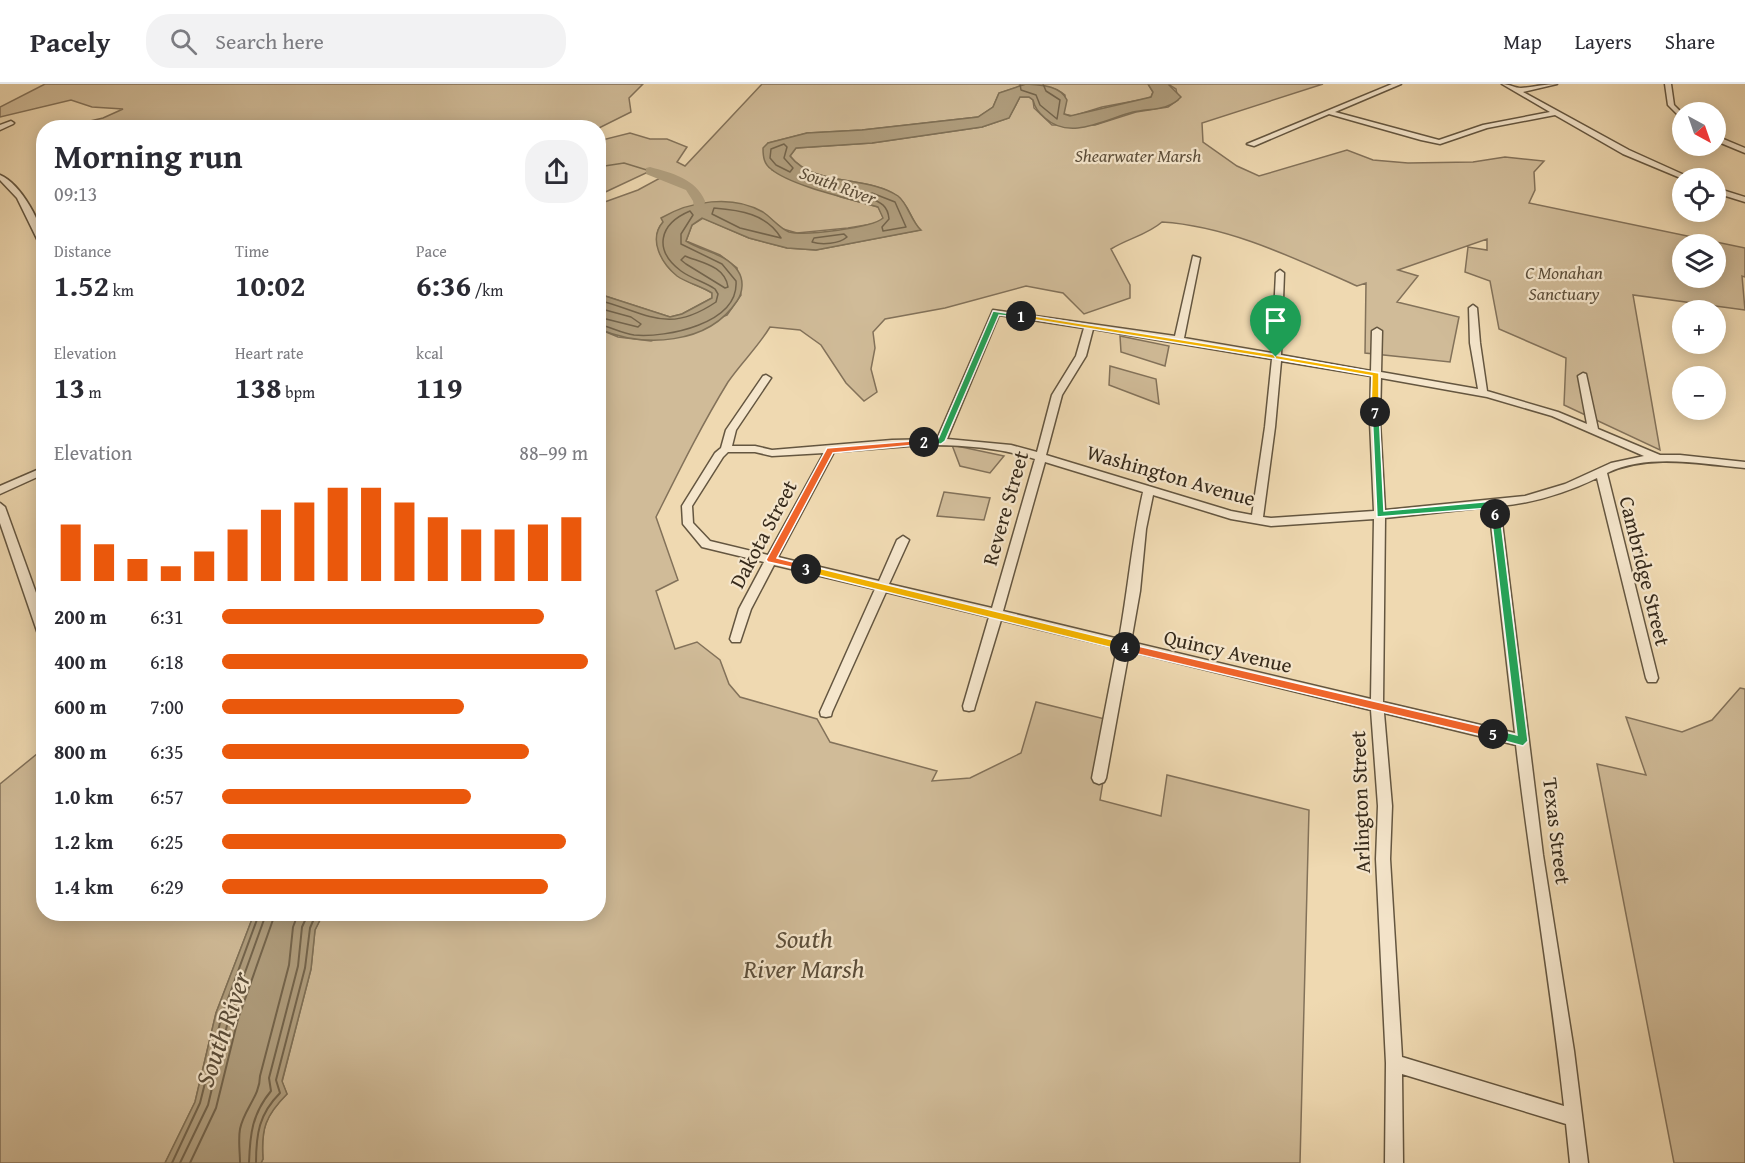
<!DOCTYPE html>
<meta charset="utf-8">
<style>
body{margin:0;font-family:"Gentium Book Plus",serif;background:#f2f2f3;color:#2b2b33;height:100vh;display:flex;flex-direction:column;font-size:22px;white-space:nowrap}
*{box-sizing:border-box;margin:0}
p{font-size:20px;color:#7c7c81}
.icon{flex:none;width:33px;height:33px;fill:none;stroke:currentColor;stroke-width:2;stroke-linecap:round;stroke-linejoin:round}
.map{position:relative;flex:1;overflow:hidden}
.drawer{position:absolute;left:36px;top:36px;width:570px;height:801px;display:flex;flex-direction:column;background:#fff;border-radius:24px;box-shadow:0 3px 15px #0003}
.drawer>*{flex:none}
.needle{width:39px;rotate:140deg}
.tools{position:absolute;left:1672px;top:18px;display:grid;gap:12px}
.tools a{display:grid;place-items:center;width:54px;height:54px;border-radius:50%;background:#fff;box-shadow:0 3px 15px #0003;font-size:30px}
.pin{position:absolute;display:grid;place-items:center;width:51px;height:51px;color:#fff;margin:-62px -26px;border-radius:50% 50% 50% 0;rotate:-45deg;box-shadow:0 0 6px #0007}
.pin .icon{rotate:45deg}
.km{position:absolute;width:30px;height:30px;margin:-15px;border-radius:50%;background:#222;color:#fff;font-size:16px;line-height:30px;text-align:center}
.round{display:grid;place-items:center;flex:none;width:63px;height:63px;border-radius:24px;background:#f2f2f3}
.summary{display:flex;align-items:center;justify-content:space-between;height:102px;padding:0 18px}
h1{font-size:33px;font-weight:800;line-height:45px}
.metrics{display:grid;grid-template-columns:repeat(3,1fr);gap:9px;height:102px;padding:6px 18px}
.metrics div{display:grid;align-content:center}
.metrics b{font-size:30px;font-weight:800}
.metrics small{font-size:16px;font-weight:400}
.metrics p{font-size:16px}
.chart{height:168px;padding:12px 18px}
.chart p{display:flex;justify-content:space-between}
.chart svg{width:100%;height:108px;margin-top:6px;stroke:#ea580c;stroke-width:6}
ul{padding:0 18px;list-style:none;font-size:20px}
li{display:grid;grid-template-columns:96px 72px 1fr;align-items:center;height:45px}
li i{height:15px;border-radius:8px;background:#ea580c}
header{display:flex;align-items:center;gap:36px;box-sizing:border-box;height:84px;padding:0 30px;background:#fff;border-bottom:2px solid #e1e1e2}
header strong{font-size:28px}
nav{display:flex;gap:33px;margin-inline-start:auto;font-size:21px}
.search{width:420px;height:54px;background:#f2f2f3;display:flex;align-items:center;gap:15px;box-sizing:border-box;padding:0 21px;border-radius:24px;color:#7c7c81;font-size:22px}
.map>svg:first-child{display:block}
.green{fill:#d0bb98;stroke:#83725a;stroke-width:1.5;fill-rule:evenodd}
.water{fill:#b09e7e;stroke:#7f7056;stroke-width:1.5}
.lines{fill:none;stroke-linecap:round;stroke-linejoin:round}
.shore-far1{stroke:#73644c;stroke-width:1.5}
.shore{stroke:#73644c;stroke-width:2}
.stream{stroke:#7f7056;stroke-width:1.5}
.river{fill:#b09e7e;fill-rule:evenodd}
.minor-casing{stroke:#645640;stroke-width:3}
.minor{fill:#f5e6cc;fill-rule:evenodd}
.split-1{fill:#f5b400;stroke:#fff;stroke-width:1.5}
.split-2{fill:#22a559;stroke:#fff;stroke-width:1.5}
.split-3{fill:#f0652b;stroke:#fff;stroke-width:1.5}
.split-4{fill:#f5b400;stroke:#fff;stroke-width:1.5}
.split-5{fill:#f0652b;stroke:#fff;stroke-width:1.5}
.split-6{fill:#22a559;stroke:#fff;stroke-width:1.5}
.split-7{fill:#22a559;stroke:#fff;stroke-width:1.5}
.split-8{fill:#f5b400;stroke:#fff;stroke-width:1.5}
.labels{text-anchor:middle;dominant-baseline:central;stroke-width:4.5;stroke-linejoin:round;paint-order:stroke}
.far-park-label{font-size:18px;font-style:italic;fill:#5c4e3a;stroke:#f5e6cc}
.far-water-label{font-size:18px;font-style:italic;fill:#5b4d39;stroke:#f5e6cc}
.street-label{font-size:21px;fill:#362a1b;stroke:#f5e6cc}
.near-park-label{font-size:26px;font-style:italic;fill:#5c4e3a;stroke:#f5e6cc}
.near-water-label{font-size:27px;font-style:italic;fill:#5b4d39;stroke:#f5e6cc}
</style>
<header>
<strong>Pacely</strong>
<div class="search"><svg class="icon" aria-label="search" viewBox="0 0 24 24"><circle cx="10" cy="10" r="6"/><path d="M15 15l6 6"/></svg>Search here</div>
<nav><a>Map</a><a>Layers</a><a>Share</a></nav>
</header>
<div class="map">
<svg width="1745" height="1079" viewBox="0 0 1745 1079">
<rect width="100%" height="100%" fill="#efd9b1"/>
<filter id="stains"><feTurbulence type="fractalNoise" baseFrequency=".00333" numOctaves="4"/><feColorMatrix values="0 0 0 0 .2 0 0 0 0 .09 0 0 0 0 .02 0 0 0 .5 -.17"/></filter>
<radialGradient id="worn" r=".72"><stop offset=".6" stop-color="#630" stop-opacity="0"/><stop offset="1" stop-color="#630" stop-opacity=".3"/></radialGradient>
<g class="green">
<path d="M45,0H643L629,14L631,28L599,44L64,43L103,34L123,25L92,23L71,16L0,33V23Z"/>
<path d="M762,0H1026L999,9L993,23L978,33L862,46L807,49L768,59L772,86L841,113L878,123L884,134L878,139L848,144L797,149L783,145L762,128L729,119L663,138C648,155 663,184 682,194C692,200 702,203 712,209V214L682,230L670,233L599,210V120L638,106L664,92L650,87L599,111L598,57L630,49L650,55H667L687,63L677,78L685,82Z"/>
<path d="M1026,0H1148L1153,8L1151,13L1145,15L1102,23L1073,32L1064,30L1065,11C1053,2 1041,2 1026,0Z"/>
<path d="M1168,0H1323L1202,39L1203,58L1237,82L1259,92L1347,66L1373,76L1408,79L1473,78L1505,73L1544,77L1534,88L1535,106L1529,119L1745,164V193L1742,192L1745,226L1633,211L1660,366L1564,321L1566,274L1499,245L1490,197L1465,188L1468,163L1487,166V155L1398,186L1418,192L1397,218L1459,233L1450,278L1365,269L1366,199L1357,202C1296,175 1229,142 1162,138C1147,151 1129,154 1111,165L1130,201V214L1084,230L1063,209L1026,202L945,224L885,235L873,248L875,264L871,285L877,308L864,317L846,299L821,261L800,246L770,243C758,263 741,279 728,298C701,342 679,387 656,433L678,496L656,507L675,565L697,558L720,576L729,600L740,613L817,635L830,658L937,687L932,697L970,694L1021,669L1036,618L1113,637L1100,716L1161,732L1167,691L1309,726L1300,1079H261L263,1075C261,1045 265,1032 287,1010L282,998L311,885L315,846L323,830H598L599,245L618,253L651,257L727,231L741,211L737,184L720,171L686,157L692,141L703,134L749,154L787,164L816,166L920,146C912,137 908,119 897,112C867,91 814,103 790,72L796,64L872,59L982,43L1009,34L1020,13H1029L1033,16L1034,24L1052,41H1095L1136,28L1168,23L1178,16L1176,5ZM1683,160H1716V194H1683Z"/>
<path d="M1120,252L1169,262L1165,282L1121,268Z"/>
<path d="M1110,282L1156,295L1159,320L1109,301Z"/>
<path d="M952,361L1004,372L990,389L960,382Z"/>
<path d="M944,408L990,414L984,436L937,432Z"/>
<path d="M1740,604L1745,605V1079H1674L1597,680L1646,691L1626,633L1682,648L1712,636Z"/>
<path d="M43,665L44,830H254L216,929L195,1018L165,1079H0V700Z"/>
</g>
<g class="water">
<path d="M1026,0C1040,1 1060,1 1067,16L1064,30L1070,32L1151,13L1153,8L1148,0H1168L1181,13C1168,27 1151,24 1133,28C1106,35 1070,57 1045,34C1038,28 1035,24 1033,16L1029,13H1020L1009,34L982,43L872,59L796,64L790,72C814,103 867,91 898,112C908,120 911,137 921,146L816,166L787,164L749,154L702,134L692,141L686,157C703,168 726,169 738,187C744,196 743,208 737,217C708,261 644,264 599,245V210L670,233L682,230L712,214V209C701,202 687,199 677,192C661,179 648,155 663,138L661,134C690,117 732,110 763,128C772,134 779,144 789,148C805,152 872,144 883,134L878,123C851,115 791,102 771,85C764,80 763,73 763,64L768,59L807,49L862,46L978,33L993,23L999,9Z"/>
<path d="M254,830H323L315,846L311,885L282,997L287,1010C265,1032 261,1045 263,1075L261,1079H165L195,1018L216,929Z"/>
</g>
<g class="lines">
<g class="shore-far1">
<path d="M1020,0L1021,6L1036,11L1040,21L1057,35L1060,16L1046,7L1043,0"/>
<path d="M784,60L787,63L784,74L793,84L790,88L776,81L770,74L771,65Z"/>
<path d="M872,109L895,118L906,143L883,147L882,143L889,135C888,122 881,118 869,114Z"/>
<path d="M714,124C740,126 767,130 781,154L740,144L712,130Z"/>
<path d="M844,150L847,153C839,160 822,161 812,158L814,154Z"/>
<path d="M685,172C702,179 725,182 728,203L725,204L686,180L681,176Z"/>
<path d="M598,216C648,229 667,251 716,218L718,210L715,205C705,198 692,195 681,187C653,166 659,140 690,127L693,131L681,150V160L722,180L736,197C739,240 666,254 634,251C621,249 611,243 598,240"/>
<path d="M598,224L631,233L641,240L638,243L598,233"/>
</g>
<g class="shore">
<path d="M172,1079L200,1019L222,931L259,830"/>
<path d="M180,1079L208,1021L229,933L266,830"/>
<path d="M190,1079L216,1024L238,935L275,830"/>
<path d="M240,1079C240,1068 238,1056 240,1045C244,1025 260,1012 260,992L289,881L293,843L298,830"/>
<path d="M249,1079C250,1050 252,1030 271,1007L269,994L298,882L302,843L308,830"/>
<path d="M256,1079C256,1050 259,1030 280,1009L276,996L305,884L310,844L316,830"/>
</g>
<path class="stream" d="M598,83L624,79L650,87"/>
<path class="river" d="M650,83C672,89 696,95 705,117L703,129H695L693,117L686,106L646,90V84Z"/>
<defs>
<g id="minor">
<path d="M1392,0H1401L1335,28L1439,56L1483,41L1550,28L1502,0C1509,0 1515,4 1521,4C1533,3 1545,0 1557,0L1523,8L1629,66L1691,94L1683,95L1623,70L1555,31L1487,44L1440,60L1421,56L1329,30L1254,62L1247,60Z"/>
<path d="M1665,0H1671L1674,21L1683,30V36L1668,21Z"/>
<path d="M11,37L14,39L13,40L0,46V41Z"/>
<path d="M1716,52L1745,64V69L1716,57Z"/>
<path d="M0,91C21,100 44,141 44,163L40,161L17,114L0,96Z"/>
<path d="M1716,104L1745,113V118L1716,109Z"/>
<path d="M1193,172L1200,174L1184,254L1272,269L1276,189L1280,186L1284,189L1281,271L1371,287L1372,247L1377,244L1382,247L1381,288L1478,305L1470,259L1469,224L1473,221L1477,224L1480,259L1487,307L1558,328L1587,340L1578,292L1583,289L1586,290L1598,345L1660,371H1680L1745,378V384C1700,380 1649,369 1607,389L1658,594L1656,598H1648L1646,594L1597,394C1566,409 1534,419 1500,422L1543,771L1574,967L1588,1079H1570L1566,1040L1402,990L1403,1079H1385L1386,979L1376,775L1378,722L1371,626L1129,567L1106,694L1104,698L1099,700L1094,698L1092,694L1117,564L1001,536L975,622L974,626L969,627L964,626L963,622L989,533L886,508L832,628L831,632L826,633L821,632L820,628L875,505L774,481L751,525L740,558H732L730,555L739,525L764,478L702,463L683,440L682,422L715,369L721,364L726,346L763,292L766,291L771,294L736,346L732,362H755L772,366L892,356L937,355L993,226L1175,252ZM999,231L1084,244L1076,272L1052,311L1037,368L1011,361L947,355ZM1093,245L1272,275L1265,343L1252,431L1231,427L1046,371L1062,311L1086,272ZM1281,277L1371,292L1370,338L1374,427L1271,434L1263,433L1275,343ZM1381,294L1487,313L1552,332L1644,372L1611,379L1565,400L1525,412L1385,426L1380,338ZM922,361C961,361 998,363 1035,375L992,524L889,500L909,456L903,452L897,456L879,497L778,473L834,368ZM728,368H755L772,372L824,369L768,471L710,457L693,439L692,422L723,373ZM1045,378L1143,408C1132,456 1128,506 1119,555L1003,527ZM1153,411L1231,435L1271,442L1374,435L1371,615L1131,558L1140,507L1146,445ZM1489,423L1515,649L1383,618L1385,434ZM1384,629L1516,661C1530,782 1551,902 1564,1022L1402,973L1390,775L1392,722Z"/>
<path d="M44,383V390L0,410V402Z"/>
<path d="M0,419L5,423L44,531V555L38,550L0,439Z"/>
</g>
</defs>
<use href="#minor" class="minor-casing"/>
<use href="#minor" class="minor"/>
</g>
<path class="split-1" d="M1021,230L1276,271L1280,273L1276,275L1018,233Z"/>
<path class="split-2" d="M993,227L1024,232L1021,234L999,231L945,357L941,360H921V356L938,355Z"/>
<path class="split-3" d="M924,356L926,360L833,369L777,474L809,482V487L768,478L766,476L827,364Z"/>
<path class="split-4" d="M806,481L1125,559L1130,563L1125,567L802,487L801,485Z"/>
<path class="split-5" d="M1125,559L1493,645L1498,650L1493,654L1125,567L1120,563Z"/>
<path class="split-6" d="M1495,426L1500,430L1528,657L1523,662L1493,654L1487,650L1493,645L1517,651L1491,430Z"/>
<path class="split-7" d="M1372,326L1379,328L1384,427L1494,417L1499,420L1498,432H1492L1490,424L1377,433Z"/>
<path class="split-8" d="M1274,271L1379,289V328L1375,330L1371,328L1372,292L1276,275Z"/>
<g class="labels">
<g class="far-park-label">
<text x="1138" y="71">Shearwater Marsh</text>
<text x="1564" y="188">C Monahan<tspan x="1564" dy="21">Sanctuary</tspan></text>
</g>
<g class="far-water-label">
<text transform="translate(838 101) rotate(20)">South River</text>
</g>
<g class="street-label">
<text transform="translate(1171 391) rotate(16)">Washington Avenue</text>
<text transform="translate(1005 424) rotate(-74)">Revere Street</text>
<text transform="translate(763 450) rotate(-62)">Dakota Street</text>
<text transform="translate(1645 487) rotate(76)">Cambridge Street</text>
<text transform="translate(1228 567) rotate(13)">Quincy Avenue</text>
<text transform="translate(1360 718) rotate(-92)">Arlington Street</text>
<text transform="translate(1557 747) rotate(83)">Texas Street</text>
</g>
<g class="near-park-label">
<text x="804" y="854">South<tspan x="804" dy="30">River Marsh</tspan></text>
</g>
<g class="near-water-label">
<text transform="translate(222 945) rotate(-71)">South River</text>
</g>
</g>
<rect width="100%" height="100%" filter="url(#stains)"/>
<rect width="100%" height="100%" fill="url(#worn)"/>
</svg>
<div class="tools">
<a><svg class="needle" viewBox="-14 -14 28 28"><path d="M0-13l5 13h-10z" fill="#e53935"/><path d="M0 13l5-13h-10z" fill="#7c7c81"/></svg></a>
<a><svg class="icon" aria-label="locate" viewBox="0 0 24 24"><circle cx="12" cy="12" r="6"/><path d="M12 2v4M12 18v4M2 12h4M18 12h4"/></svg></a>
<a><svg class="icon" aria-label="layers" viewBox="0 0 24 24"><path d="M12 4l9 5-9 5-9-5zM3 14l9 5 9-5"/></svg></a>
<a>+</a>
<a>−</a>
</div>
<div class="pin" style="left:1276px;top:273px;background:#1e9e55"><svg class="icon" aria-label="arrive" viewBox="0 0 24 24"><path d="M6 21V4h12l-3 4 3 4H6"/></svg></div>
<b class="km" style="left:1021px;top:232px">1</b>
<b class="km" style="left:924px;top:358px">2</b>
<b class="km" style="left:806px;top:485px">3</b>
<b class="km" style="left:1125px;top:563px">4</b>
<b class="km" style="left:1493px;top:650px">5</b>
<b class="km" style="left:1495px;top:430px">6</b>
<b class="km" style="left:1375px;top:328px">7</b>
<section class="drawer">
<div class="summary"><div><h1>Morning run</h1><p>09:13</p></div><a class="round"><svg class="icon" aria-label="share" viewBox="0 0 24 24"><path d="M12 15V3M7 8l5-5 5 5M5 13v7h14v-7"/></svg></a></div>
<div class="metrics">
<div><p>Distance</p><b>1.52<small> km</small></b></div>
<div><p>Time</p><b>10:02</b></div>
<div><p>Pace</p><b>6:36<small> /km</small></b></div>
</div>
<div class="metrics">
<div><p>Elevation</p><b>13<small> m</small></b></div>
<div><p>Heart rate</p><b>138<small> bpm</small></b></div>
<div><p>kcal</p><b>119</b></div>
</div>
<div class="chart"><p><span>Elevation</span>88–99 m</p>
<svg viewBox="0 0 160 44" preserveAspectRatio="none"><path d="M5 44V21M15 44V29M25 44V35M35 44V38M45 44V32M55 44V23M65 44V15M75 44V12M85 44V6M95 44V6M105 44V12M115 44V18M125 44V23M135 44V23M145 44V21M155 44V18"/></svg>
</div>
<ul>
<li><b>200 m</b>6:31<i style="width:88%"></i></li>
<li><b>400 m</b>6:18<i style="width:100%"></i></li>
<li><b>600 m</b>7:00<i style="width:66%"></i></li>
<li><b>800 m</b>6:35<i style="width:84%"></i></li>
<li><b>1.0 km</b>6:57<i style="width:68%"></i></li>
<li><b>1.2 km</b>6:25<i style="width:94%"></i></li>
<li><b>1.4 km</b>6:29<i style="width:89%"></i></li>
</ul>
</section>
</div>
